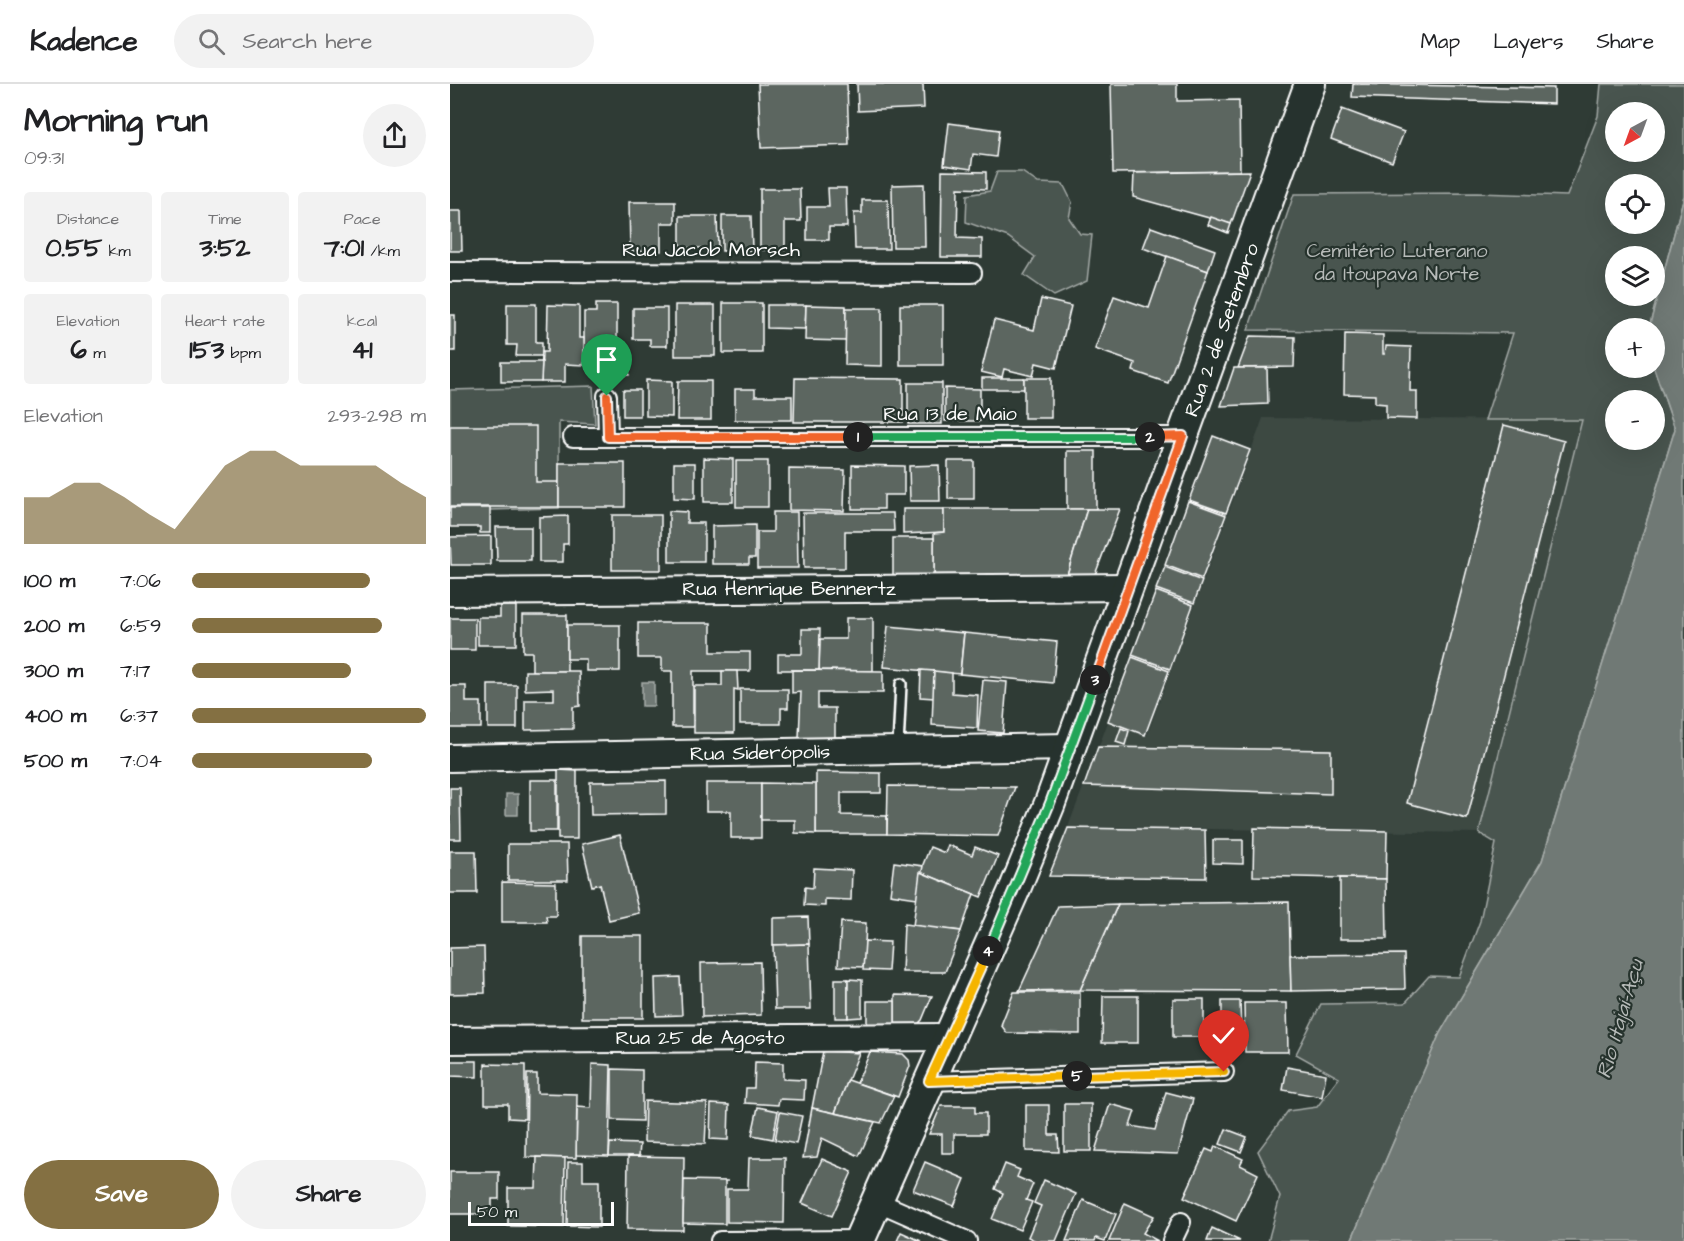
<!DOCTYPE html>
<meta charset="utf-8">
<style>
body{margin:0;font-family:"Architects Daughter",sans-serif;background:#f2f2f2;color:#202124;height:100vh;display:flex;flex-direction:column;font-size:22px;white-space:nowrap}
*{box-sizing:border-box;margin:0}
p{font-size:20px;color:#757577}
.icon{flex:none;width:33px;height:33px;fill:none;stroke:currentColor;stroke-width:2;stroke-linecap:round;stroke-linejoin:round}
.map{position:relative;flex:1;overflow:hidden}
.sheet{display:flex;flex-direction:column;background:#fff;width:450px}
.sheet>*{flex:none}
.needle{width:39px;rotate:221deg}
.tools{position:absolute;left:1155px;top:18px;display:grid;gap:12px}
.tools a{display:grid;place-items:center;width:60px;height:60px;border-radius:50%;background:#fff;box-shadow:0 6px 24px #0002;font-size:30px}
.scale{position:absolute;left:18px;bottom:15px;width:146px;box-sizing:border-box;padding-left:6px;border:3px solid #fff;border-top:0;font-size:16px;line-height:21px;white-space:nowrap;color:#fff;-webkit-text-stroke:4px #26332d;paint-order:stroke}
.pin{position:absolute;display:grid;place-items:center;width:51px;height:51px;color:#fff;margin:-62px -26px;border-radius:50% 50% 50% 0;rotate:-45deg;box-shadow:0 0 6px #0007}
.pin .icon{rotate:45deg}
.km{position:absolute;width:30px;height:30px;margin:-15px;border-radius:50%;background:#222;color:#fff;font-size:16px;line-height:30px;text-align:center}
.round{display:grid;place-items:center;flex:none;width:63px;height:63px;border-radius:32px;background:#f2f2f2}
.overview{display:flex;align-items:center;justify-content:space-between;height:102px;padding:0 24px}
h1{font-size:33px;font-weight:700;line-height:45px}
.metrics{display:grid;grid-template-columns:repeat(3,1fr);gap:9px;height:102px;padding:6px 24px}
.metrics div{display:grid;align-content:center;border-radius:6px;background:#f2f2f2;text-align:center}
.metrics b{font-size:26px;font-weight:700}
.metrics small{font-size:16px;font-weight:400}
.metrics p{font-size:16px}
.chart{height:168px;padding:12px 24px}
.chart p{display:flex;justify-content:space-between}
.chart svg{width:100%;height:108px;margin-top:6px;fill:#847042;opacity:.7}
.action{display:flex;gap:12px;margin-top:auto;padding:12px 24px}
.action a{flex:1;height:69px;border-radius:36px;background:#847042;color:#fff;font-size:24px;font-weight:700;line-height:69px;text-align:center}
.action a+a{background:#f2f2f2;color:#202124}
ul{padding:0 24px;list-style:none;font-size:20px}
li{display:grid;grid-template-columns:96px 72px 1fr;align-items:center;height:45px}
li i{height:15px;border-radius:8px;background:#847042}
header{display:flex;align-items:center;gap:36px;box-sizing:border-box;height:84px;padding:0 30px;background:#fff;border-bottom:2px solid #e0e0e0}
header strong{font-size:28px}
nav{display:flex;gap:33px;margin-inline-start:auto;font-size:21px}
.search{width:420px;height:54px;background:#f2f2f2;display:flex;align-items:center;gap:15px;box-sizing:border-box;padding:0 21px;border-radius:33px;color:#757577;font-size:22px}
main{display:flex;flex:1;min-height:0}
.map>svg:first-child{display:block}
.built{fill:#3c4842}
.green{fill:#4a544f;stroke:#a4aaa7;stroke-width:1.5;fill-rule:evenodd}
.water{fill:#707975;stroke:#a9afac;stroke-width:1.5}
.building{fill:#5b6661;stroke:#fff;stroke-width:1.5}
.lines{fill:none;stroke-linecap:round;stroke-linejoin:round}
.lane-casing{stroke:#fff;stroke-width:14}
.street-casing{stroke:#fff;stroke-width:22}
.secondary-casing{stroke:#fff;stroke-width:30}
.primary-casing{stroke:#fff;stroke-width:34}
.lane{stroke:#26332d;stroke-width:9}
.street{stroke:#26332d;stroke-width:18}
.secondary{stroke:#26332d;stroke-width:26}
.primary{stroke:#26332d;stroke-width:30}
.split-1-casing{stroke:#fff;stroke-width:12}
.split-2-casing{stroke:#fff;stroke-width:12}
.split-3-casing{stroke:#fff;stroke-width:12}
.split-4-casing{stroke:#fff;stroke-width:12}
.split-5-casing{stroke:#fff;stroke-width:12}
.split-6-casing{stroke:#fff;stroke-width:12}
.split-1{stroke:#f0652b;stroke-width:8}
.split-2{stroke:#22a559;stroke-width:8}
.split-3{stroke:#f0652b;stroke-width:8}
.split-4{stroke:#22a559;stroke-width:8}
.split-5{stroke:#f5b400;stroke-width:8}
.split-6{stroke:#f5b400;stroke-width:8}
.labels{text-anchor:middle;dominant-baseline:central;stroke-width:4.5;stroke-linejoin:round;paint-order:stroke}
.street-label{font-size:20px;fill:#fff;stroke:#26332d}
.park-label{font-size:20px;fill:#b7bbb9;stroke:#26332d}
.water-label{font-size:21px;font-style:italic;fill:#b8bcba;stroke:#26332d}
</style>
<header>
<strong>Kadence</strong>
<div class="search"><svg class="icon" aria-label="search" viewBox="0 0 24 24"><circle cx="10" cy="10" r="6"/><path d="M15 15l6 6"/></svg>Search here</div>
<nav><a>Map</a><a>Layers</a><a>Share</a></nav>
</header>
<main>
<section class="sheet">
<div class="overview"><div><h1>Morning run</h1><p>09:31</p></div><a class="round"><svg class="icon" aria-label="share" viewBox="0 0 24 24"><path d="M12 15V3M7 8l5-5 5 5M5 13v7h14v-7"/></svg></a></div>
<div class="metrics">
<div><p>Distance</p><b>0.55<small> km</small></b></div>
<div><p>Time</p><b>3:52</b></div>
<div><p>Pace</p><b>7:01<small> /km</small></b></div>
</div>
<div class="metrics">
<div><p>Elevation</p><b>6<small> m</small></b></div>
<div><p>Heart rate</p><b>153<small> bpm</small></b></div>
<div><p>kcal</p><b>41</b></div>
</div>
<div class="chart"><p><span>Elevation</span>293–298 m</p>
<svg viewBox="0 0 160 44" preserveAspectRatio="none"><path d="M0 44V25L10 25L20 19L30 19L40 25L50 32L60 38L70 25L80 12L90 6L100 6L110 12L120 12L130 12L140 12L150 19L160 25V44z"/></svg>
</div>
<ul>
<li><b>100 m</b>7:06<i style="width:76%"></i></li>
<li><b>200 m</b>6:59<i style="width:81%"></i></li>
<li><b>300 m</b>7:17<i style="width:68%"></i></li>
<li><b>400 m</b>6:37<i style="width:100%"></i></li>
<li><b>500 m</b>7:04<i style="width:77%"></i></li>
</ul>
<div class="action"><a>Save</a><a>Share</a></div>
</section>
<div class="map">
<svg width="1234" height="1157" viewBox="0 0 1234 1157">
<rect width="100%" height="100%" fill="#2f3b35"/>
<filter id="ink" filterUnits="userSpaceOnUse"><feTurbulence type="fractalNoise" baseFrequency=".0167" numOctaves="2"/><feDisplacementMap in="SourceGraphic" scale="12" xChannelSelector="R" yChannelSelector="G"/><feConvolveMatrix kernelMatrix="1 2 1 2 8 2 1 2 1" color-interpolation-filters="sRGB"/></filter>
<g filter="url(#ink)">
<path class="built" d="M813,334L1132,336L1029,749L618,743L658,638L697,651Z"/>
<g class="green">
<path d="M1151,0H1234V112L1199,244H1166V284H1204L1225,345L1092,777L990,949L901,1157H818L830,1113L808,1067L838,1027L867,1023L889,994L846,970L871,920L955,919L979,892L1009,893L1030,837L1046,759L1029,749L1132,336H1035L1063,249L798,246L844,110L1027,109L1117,112L1148,32ZM1166,28H1204V68H1166ZM1166,100H1204V140H1166ZM1166,172H1204V212H1166ZM1166,316H1204V356H1166Z"/>
<path d="M547,88H572L588,99L613,100L622,118L619,134L630,150L642,151L637,197L604,212L574,191L585,173L558,153L516,138L517,111L540,107Z"/>
<path d="M143,302L145,340L109,338V424L0,427V306Z"/>
</g>
<g class="water">
<path d="M1234,112V1157H901L990,949L1092,777L1225,345L1204,284V244H1199Z"/>
<rect x="192" y="598" width="12" height="24"/>
<rect x="56" y="710" width="12" height="21"/>
</g>
<g class="building">
<path d="M308,0H397L399,61L311,64Z"/>
<path d="M407,0H473L474,24L408,27Z"/>
<path d="M661,0H727V17L789,16L790,87L663,89Z"/>
<path d="M903,0L1104,4V20L902,13Z"/>
<path d="M892,25L954,48L942,78L881,55Z"/>
<path d="M499,39L549,46L546,73L523,70L521,85L494,81Z"/>
<path d="M492,87L536,88V105L508,104L507,154L532,155V173H491Z"/>
<path d="M800,87L781,140L683,113L684,89Z"/>
<path d="M474,100L475,163H443L442,101Z"/>
<path d="M378,104H396L397,143H379V156H357V123H379Z"/>
<path d="M310,105H350L351,137H335V166H310Z"/>
<path d="M412,116H438L439,165H405L404,129H412Z"/>
<path d="M179,118H225V139H211V167H180Z"/>
<path d="M0,127H11L12,167H0Z"/>
<path d="M230,132H267L268,164H230Z"/>
<path d="M272,132H301L302,167H272Z"/>
<path d="M761,133L781,140L778,149L758,141Z"/>
<path d="M701,143L765,166L758,187L693,164Z"/>
<path d="M717,172L758,187L718,299L683,287L685,279L645,265L664,212L699,224Z"/>
<path d="M591,215L621,222L606,284L586,279L583,292L554,285L552,293L531,288L544,236L584,246Z"/>
<rect x="273" y="219" width="39" height="50"/>
<path d="M57,220H86V258H92V272H66L67,261H57Z"/>
<path d="M146,220H167V264H179V291H167V271H134V228H146Z"/>
<path d="M98,221L129,222V254H134V281L115,280V298H91L92,268H97Z"/>
<rect x="225" y="221" width="40" height="51"/>
<path d="M317,221H356L355,245L317,244Z"/>
<path d="M356,221L396,222V257L355,256Z"/>
<rect x="450" y="221" width="43" height="60"/>
<path d="M183,224H217V262H200V255H183Z"/>
<path d="M396,224H432V282L395,281Z"/>
<rect x="0" y="231" width="5" height="36"/>
<path d="M895,250L933,251V270H935L936,262L961,263L960,307H967V335L936,334V320L925,319V311L894,310Z"/>
<path d="M800,252L845,253L844,283L788,284Z"/>
<path d="M51,278H92L91,298H51Z"/>
<path d="M784,284H817L818,320L771,322Z"/>
<path d="M345,294L453,295V338H344Z"/>
<rect x="532" y="294" width="42" height="11"/>
<rect x="574" y="294" width="27" height="40"/>
<path d="M196,296L222,297V333L196,332Z"/>
<path d="M228,297H261V336H227Z"/>
<rect x="458" y="299" width="34" height="41"/>
<path d="M495,304L530,305V337H495Z"/>
<path d="M285,305H305V312H342V336H285Z"/>
<rect x="173" y="306" width="17" height="26"/>
<path d="M1054,341L1114,357L1017,735L957,719Z"/>
<path d="M0,342H86V398H109V423H0Z"/>
<path d="M763,352L800,366L776,429L739,416Z"/>
<rect x="617" y="367" width="29" height="58"/>
<path d="M254,374L283,375V418H254Z"/>
<rect x="286" y="377" width="32" height="46"/>
<rect x="498" y="377" width="26" height="38"/>
<rect x="109" y="379" width="66" height="44"/>
<path d="M224,379H245V415L224,414Z"/>
<path d="M402,381L454,382V411H434V425H402Z"/>
<path d="M489,381L490,417H460L459,382Z"/>
<path d="M339,385L395,386L394,427L339,426Z"/>
<path d="M738,417L776,431L752,495L715,481Z"/>
<path d="M0,424H40V449H30V443H0Z"/>
<path d="M453,425H494V448L453,450Z"/>
<path d="M494,425H637L616,494H484V449L494,448Z"/>
<path d="M637,425H670L646,488L642,493L616,494Z"/>
<path d="M219,427L237,428V439H254V478H219Z"/>
<path d="M323,428H347L348,484H307V448H323Z"/>
<path d="M353,429H443L444,447H395V484H354Z"/>
<rect x="162" y="431" width="49" height="55"/>
<path d="M118,432V460H113V478H89V433Z"/>
<path d="M305,441V474H299V480H262V442Z"/>
<path d="M46,443H81V477H47Z"/>
<path d="M41,452V481H1L0,453Z"/>
<rect x="443" y="454" width="41" height="40"/>
<path d="M715,483L752,497L744,519L706,505Z"/>
<path d="M706,507L743,521L720,585L682,571Z"/>
<path d="M50,522H66V561H28V533H50Z"/>
<path d="M73,531H117V587H82V568H73Z"/>
<rect x="0" y="534" width="25" height="32"/>
<path d="M396,534H423V587L369,586L370,555H396Z"/>
<path d="M188,539H261V568H300V587H243V643H222V587H212V574H188Z"/>
<path d="M117,541H170V587H136V575H117Z"/>
<path d="M438,542L514,549L510,590L434,583Z"/>
<path d="M352,545H370L369,586H328V570H352Z"/>
<path d="M514,549L607,558L603,599L510,590Z"/>
<path d="M682,573L719,587L695,651L658,637Z"/>
<path d="M342,586L433,587V609H368V624H385V654H349L351,608L342,609Z"/>
<path d="M471,586L484,587V614L470,613Z"/>
<path d="M75,587H129L130,622L123,623V645L75,646V616H104V605L75,606Z"/>
<path d="M272,587H287L288,606L284,605V649H244V602H272Z"/>
<path d="M484,587L502,589V609L528,611L527,644L482,641Z"/>
<path d="M533,596L557,598L553,649L528,647Z"/>
<rect x="38" y="601" width="29" height="43"/>
<path d="M0,602H16V618H31V644H0Z"/>
<path d="M290,605H338V624H331V640H290Z"/>
<path d="M671,644L679,647L675,661L666,658Z"/>
<path d="M648,663L881,666V710L634,702Z"/>
<path d="M108,686L127,687V755H108Z"/>
<path d="M366,688L431,689V709H391V731L437,732V750H366Z"/>
<rect x="80" y="696" width="27" height="51"/>
<path d="M216,697V730L141,731L140,698Z"/>
<path d="M256,699H311V754H281V727H256Z"/>
<path d="M311,699L366,700V750L345,749V736H311Z"/>
<path d="M438,702L565,703L548,752L437,750Z"/>
<path d="M0,704H10L11,755H0Z"/>
<path d="M618,744L755,746L756,794L599,792Z"/>
<path d="M804,744L937,747L936,795L803,792Z"/>
<path d="M170,751L189,829L159,836L150,800L142,802L132,760Z"/>
<path d="M763,756H793V780L763,779Z"/>
<path d="M58,760H117L118,796H58Z"/>
<path d="M498,761L522,771L525,763L548,772L531,813L470,788L480,763L495,769Z"/>
<path d="M0,767H26L27,809H0Z"/>
<path d="M444,778L473,782L467,814L440,810Z"/>
<path d="M364,784L402,786L401,816L375,815V822L354,821L355,803L363,804Z"/>
<path d="M470,788L524,810L511,847L463,842Z"/>
<path d="M890,794L936,795L937,855H890Z"/>
<path d="M52,798L106,799V832H96L97,838H52Z"/>
<path d="M839,818L841,907L630,906L668,820Z"/>
<path d="M668,820L630,906L569,907L608,822Z"/>
<path d="M358,833L359,860L323,861V834Z"/>
<path d="M391,838L416,839L414,883L388,882Z"/>
<path d="M454,840L511,847L495,888H452Z"/>
<rect x="132" y="852" width="61" height="82"/>
<path d="M415,857L440,858L438,887L413,886Z"/>
<path d="M359,860L361,925H325L323,861Z"/>
<path d="M34,863L35,909L0,910V864Z"/>
<path d="M954,870L955,905L841,907L840,871Z"/>
<path d="M310,878L311,931L252,933L251,879Z"/>
<path d="M230,893L232,931L206,932L205,894Z"/>
<rect x="385" y="895" width="13" height="39"/>
<path d="M398,895L412,896V933L398,934Z"/>
<path d="M564,908H630V950L557,949L551,941Z"/>
<path d="M445,911L482,912L472,936L466,942L445,943Z"/>
<path d="M653,912H688V959H652Z"/>
<rect x="723" y="915" width="31" height="38"/>
<rect x="417" y="917" width="28" height="26"/>
<path d="M772,917H790L791,950H772Z"/>
<path d="M794,919H837L838,968H795Z"/>
<path d="M373,967L409,969L385,1029L362,1024Z"/>
<path d="M420,968L453,970L459,976L460,982L448,1013L407,999Z"/>
<path d="M0,977H27V993L0,992Z"/>
<path d="M305,978L333,979V995L355,996L354,1016L329,1015L328,1021L295,1019L296,1004H304Z"/>
<path d="M35,980L75,981V1035L58,1034V1020H35Z"/>
<path d="M142,980L161,981L159,1072L126,1071L127,1023L141,1024Z"/>
<path d="M837,983L876,990L872,1013L833,1006Z"/>
<path d="M162,985L192,986V1037L162,1036Z"/>
<path d="M77,990H87V1009L127,1010L126,1074L76,1073Z"/>
<path d="M398,996L444,1012L431,1039L385,1029Z"/>
<path d="M716,1008L743,1015L728,1070L645,1067L660,1020L685,1027L680,1042L705,1046Z"/>
<path d="M195,1017L257,1019L255,1060L194,1058Z"/>
<path d="M261,1020L279,1021L278,1056L260,1055Z"/>
<rect x="614" y="1020" width="27" height="47"/>
<path d="M576,1021H599V1051H608L609,1068L576,1067Z"/>
<path d="M491,1022H525V1029H536V1050H504V1069H492V1050H479Z"/>
<path d="M308,1023L328,1027L323,1055L302,1051Z"/>
<path d="M362,1024L425,1038L409,1072L372,1054L367,1073L353,1074Z"/>
<path d="M330,1028L352,1032L346,1060L325,1056Z"/>
<path d="M776,1045L797,1053L791,1068L770,1060Z"/>
<path d="M160,1059L190,1060L189,1072H159Z"/>
<path d="M765,1062L793,1075L790,1081L808,1090L786,1137L734,1113L756,1065L763,1068Z"/>
<path d="M178,1072L234,1073L233,1146L177,1145Z"/>
<path d="M87,1073L115,1074L114,1143L58,1142V1104H86Z"/>
<path d="M299,1074H335L334,1139L277,1138V1105H298Z"/>
<path d="M372,1075L402,1088L382,1132L352,1119Z"/>
<path d="M118,1078H133V1097H149V1143L117,1142Z"/>
<path d="M475,1078L515,1095L504,1122L463,1106Z"/>
<path d="M555,1080L570,1086L567,1093L583,1100L576,1116L582,1118L570,1146L542,1135L553,1109L545,1105Z"/>
<path d="M0,1088H49V1115H42V1130H0Z"/>
<path d="M234,1096L278,1097H275V1140L233,1139Z"/>
<path d="M594,1096L626,1110L606,1157H586L578,1153L591,1122L584,1119Z"/>
<path d="M633,1116L666,1130L655,1157L646,1154L645,1157H616Z"/>
<path d="M675,1119L704,1132L693,1149L708,1157H659Z"/>
<path d="M762,1144L790,1157H757Z"/>
<path d="M451,1148L471,1157H447Z"/>
</g>
<g class="lines">
<defs>
<path id="lane" d="M448,663L451,600"/>
<g id="street">
<path d="M0,188L522,189"/>
<path d="M157,312L158,353"/>
<path d="M123,353H733"/>
<path d="M479,997L774,988"/>
<path d="M426,1117L517,1157"/>
<path d="M270,1157L409,1156"/>
<path d="M722,1157L731,1138"/>
</g>
<g id="secondary">
<path d="M0,508L679,503"/>
<path d="M0,674L620,663"/>
<path d="M0,956L499,953"/>
</g>
<path id="primary" d="M409,1157L566,802L600,719L860,0"/>
</defs>
<use href="#lane" class="lane-casing"/>
<use href="#street" class="street-casing"/>
<use href="#secondary" class="secondary-casing"/>
<use href="#primary" class="primary-casing"/>
<use href="#lane" class="lane"/>
<use href="#street" class="street"/>
<use href="#secondary" class="secondary"/>
<use href="#primary" class="primary"/>
</g>
</g>
<g class="lines" filter="url(#ink)">
<defs>
<path id="split-1" d="M157,312L158,353H408"/>
<path id="split-2" d="M408,353H700"/>
<path id="split-3" d="M645,596L733,352L700,353"/>
<path id="split-4" d="M538,867L600,719L645,596"/>
<path id="split-5" d="M538,867L479,997L627,992"/>
<path id="split-6" d="M627,992L774,988"/>
</defs>
<use href="#split-1" class="split-1-casing"/>
<use href="#split-2" class="split-2-casing"/>
<use href="#split-3" class="split-3-casing"/>
<use href="#split-4" class="split-4-casing"/>
<use href="#split-5" class="split-5-casing"/>
<use href="#split-6" class="split-6-casing"/>
<use href="#split-1" class="split-1"/>
<use href="#split-2" class="split-2"/>
<use href="#split-3" class="split-3"/>
<use href="#split-4" class="split-4"/>
<use href="#split-5" class="split-5"/>
<use href="#split-6" class="split-6"/>
</g>
<g class="labels">
<g class="street-label">
<text x="261" y="166">Rua Jacob Morsch</text>
<text transform="translate(772 246) rotate(-70)">Rua 2 de Setembro</text>
<text x="500" y="330">Rua 13 de Maio</text>
<text x="339" y="505">Rua Henrique Bennertz</text>
<text transform="translate(310 669) rotate(-1)">Rua Siderópolis</text>
<text x="250" y="954">Rua 25 de Agosto</text>
</g>
<g class="park-label">
<text x="947" y="167">Cemitério Luterano<tspan x="947" dy="23">da Itoupava Norte</tspan></text>
</g>
<g class="water-label">
<text transform="translate(1170 935) rotate(-74)">Rio Itajaí-Açu</text>
</g>
</g>
</svg>
<div class="tools">
<a><svg class="needle" viewBox="-14 -14 28 28"><path d="M0-13l5 13h-10z" fill="#e53935"/><path d="M0 13l5-13h-10z" fill="#757577"/></svg></a>
<a><svg class="icon" aria-label="locate" viewBox="0 0 24 24"><circle cx="12" cy="12" r="6"/><path d="M12 2v4M12 18v4M2 12h4M18 12h4"/></svg></a>
<a><svg class="icon" aria-label="layers" viewBox="0 0 24 24"><path d="M12 4l9 5-9 5-9-5zM3 14l9 5 9-5"/></svg></a>
<a>+</a>
<a>−</a>
</div>
<div class="scale">50 m</div>
<div class="pin" style="left:157px;top:312px;background:#1e9e55"><svg class="icon" aria-label="arrive" viewBox="0 0 24 24"><path d="M6 21V4h12l-3 4 3 4H6"/></svg></div>
<div class="pin" style="left:774px;top:988px;background:#d93025"><svg class="icon" aria-label="check" viewBox="0 0 24 24"><path d="M5 12l5 5 9-10"/></svg></div>
<b class="km" style="left:408px;top:353px">1</b>
<b class="km" style="left:700px;top:353px">2</b>
<b class="km" style="left:645px;top:596px">3</b>
<b class="km" style="left:538px;top:867px">4</b>
<b class="km" style="left:627px;top:992px">5</b>
</div>
</main>
